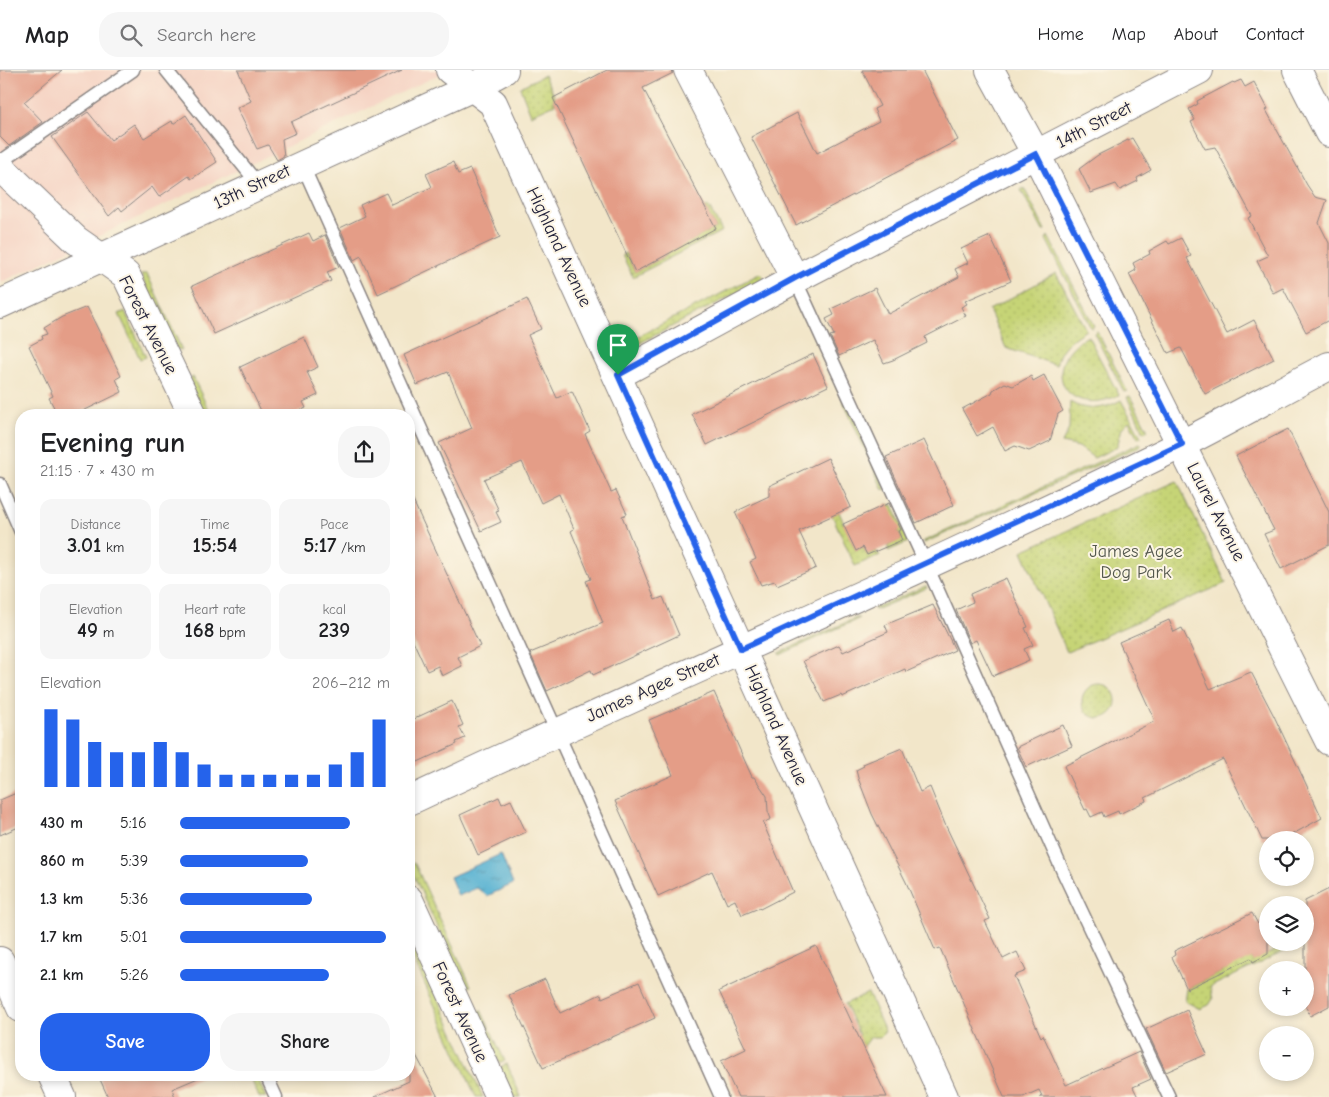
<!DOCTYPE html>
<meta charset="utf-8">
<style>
body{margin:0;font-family:"Comic Neue",sans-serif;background:#f6f6f6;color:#202124;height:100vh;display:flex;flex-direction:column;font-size:19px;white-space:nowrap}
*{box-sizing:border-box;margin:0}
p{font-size:16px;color:#757577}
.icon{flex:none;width:28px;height:28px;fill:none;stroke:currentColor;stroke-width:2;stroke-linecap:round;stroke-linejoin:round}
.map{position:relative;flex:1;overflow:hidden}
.panel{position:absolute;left:15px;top:339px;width:400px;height:672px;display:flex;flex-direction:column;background:#fff;border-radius:20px;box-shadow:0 2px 8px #0003}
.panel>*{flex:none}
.fabs{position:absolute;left:1259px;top:761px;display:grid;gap:10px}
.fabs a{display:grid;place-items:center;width:55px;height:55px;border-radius:50%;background:#fff;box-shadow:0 2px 8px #0003;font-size:25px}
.pin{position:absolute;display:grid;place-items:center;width:42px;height:42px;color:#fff;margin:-51px -21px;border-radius:50% 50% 50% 0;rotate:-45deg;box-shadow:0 0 5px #0007}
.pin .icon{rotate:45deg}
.round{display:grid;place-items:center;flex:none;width:52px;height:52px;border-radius:20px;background:#f6f6f6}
.summary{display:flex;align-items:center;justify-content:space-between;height:85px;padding:0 25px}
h1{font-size:28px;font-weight:800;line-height:38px}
.metrics{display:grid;grid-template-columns:repeat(3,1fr);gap:8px;height:85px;padding:5px 25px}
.metrics div{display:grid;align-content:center;border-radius:12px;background:#f6f6f6;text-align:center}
.metrics b{font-size:21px;font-weight:800}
.metrics small{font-size:14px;font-weight:400}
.metrics p{font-size:14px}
.chart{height:140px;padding:10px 25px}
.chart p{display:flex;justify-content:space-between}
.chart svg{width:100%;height:90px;margin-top:5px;stroke:#2563eb;stroke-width:6}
.cta{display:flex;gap:10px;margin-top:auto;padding:10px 25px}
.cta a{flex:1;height:58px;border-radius:20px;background:#2563eb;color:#fff;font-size:20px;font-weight:800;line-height:58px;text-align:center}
.cta a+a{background:#f6f6f6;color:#202124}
ul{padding:0 25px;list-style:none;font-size:16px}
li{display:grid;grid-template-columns:80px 60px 1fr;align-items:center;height:38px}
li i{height:12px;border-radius:6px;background:#2563eb}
header{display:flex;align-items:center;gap:30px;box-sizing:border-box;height:70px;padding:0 25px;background:#fff;border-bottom:1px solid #e0e0e0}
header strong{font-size:24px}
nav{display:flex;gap:28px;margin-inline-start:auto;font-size:18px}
.search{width:350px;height:45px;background:#f6f6f6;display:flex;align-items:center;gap:12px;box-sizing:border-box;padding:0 18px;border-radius:20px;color:#757577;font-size:19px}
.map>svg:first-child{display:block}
.built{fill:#f5d2c2}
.green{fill:url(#green-dots);stroke:#747b58}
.water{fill:url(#water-ripples);stroke:#3a6986}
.building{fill:#e49d87}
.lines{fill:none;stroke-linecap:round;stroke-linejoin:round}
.service-casing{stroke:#8a8482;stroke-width:15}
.tertiary-casing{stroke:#8a8482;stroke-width:30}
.service{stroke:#fff;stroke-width:12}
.tertiary{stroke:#fff;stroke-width:28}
.route-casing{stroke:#fff;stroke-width:10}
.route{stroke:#2563eb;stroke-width:6}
.labels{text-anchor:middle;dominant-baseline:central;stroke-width:4;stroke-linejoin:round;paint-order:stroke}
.street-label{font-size:18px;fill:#22223b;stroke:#fcf5e5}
.park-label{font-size:18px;fill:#53574d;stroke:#fcf5e5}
</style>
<header>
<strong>Map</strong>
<div class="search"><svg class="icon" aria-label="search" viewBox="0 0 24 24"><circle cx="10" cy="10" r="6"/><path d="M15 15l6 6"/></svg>Search here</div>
<nav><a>Home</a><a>Map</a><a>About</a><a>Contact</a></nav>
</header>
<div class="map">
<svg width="1329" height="1027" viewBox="0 0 1329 1027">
<defs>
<pattern id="green-dots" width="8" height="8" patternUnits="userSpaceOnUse" patternTransform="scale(1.25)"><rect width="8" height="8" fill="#c6d476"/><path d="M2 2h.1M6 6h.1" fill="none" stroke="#aab667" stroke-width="1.8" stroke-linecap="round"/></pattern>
<pattern id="water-ripples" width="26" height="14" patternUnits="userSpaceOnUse" patternTransform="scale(1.25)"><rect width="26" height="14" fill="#53b0d1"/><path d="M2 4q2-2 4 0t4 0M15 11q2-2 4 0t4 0" fill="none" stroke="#448fab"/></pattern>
</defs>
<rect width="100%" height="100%" fill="#fcf5e5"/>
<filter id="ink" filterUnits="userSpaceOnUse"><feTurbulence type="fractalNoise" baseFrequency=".02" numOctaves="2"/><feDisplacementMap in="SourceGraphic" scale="10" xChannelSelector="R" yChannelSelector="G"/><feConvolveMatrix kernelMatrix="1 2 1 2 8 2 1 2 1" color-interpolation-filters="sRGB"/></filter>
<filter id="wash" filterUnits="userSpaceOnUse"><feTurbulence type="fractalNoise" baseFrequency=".0096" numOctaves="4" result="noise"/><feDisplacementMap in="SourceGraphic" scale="20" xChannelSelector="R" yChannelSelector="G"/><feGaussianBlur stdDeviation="1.12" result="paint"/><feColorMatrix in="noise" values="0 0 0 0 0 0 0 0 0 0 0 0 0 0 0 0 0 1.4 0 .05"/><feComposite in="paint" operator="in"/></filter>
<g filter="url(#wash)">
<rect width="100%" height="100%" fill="#f2e6c9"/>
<path class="built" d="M0,0H449L0,213Z"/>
<g class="green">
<path d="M544,5L555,27L553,29L555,34L531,45L520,17Z"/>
<path d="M600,49L685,174L716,158L705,137H709L722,161L633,207L622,185L625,183L635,202L666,186Z"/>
<path d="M1024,118L1045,160L1043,161L1021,120Z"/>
<path d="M1048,166L1094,256L1091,258L1046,169Z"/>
<path d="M147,203L149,208L182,280L174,279L141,205Z"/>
<path d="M761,203L764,209L636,275L633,269Z"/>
<path d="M1056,203L1086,260C1070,270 1060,277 1056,295L1006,278L989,240Z"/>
<path d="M125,241L146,287L140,289L119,244Z"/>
<path d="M1097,261L1127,321L1124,322L1094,263Z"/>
<path d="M1088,266L1119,325C1063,351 1038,293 1088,266Z"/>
<path d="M193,307L211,345H204L188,310Z"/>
<path d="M839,314L886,419L883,420L836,315Z"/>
<path d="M1130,326L1148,360L1144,362L1127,327Z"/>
<path d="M1121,330L1141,367L1138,368L1129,351L1122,358L1117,377L1094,388L1079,377L1062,373L1069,359L1070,332C1087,342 1105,339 1121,330Z"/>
<path d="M1140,373L1142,375L924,473V471Z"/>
<path d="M1177,411L1226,513L1067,582L1022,481Z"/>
<path d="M886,434L893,435L908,472L888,481V476L902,469Z"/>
<path d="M839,442L856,481L863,477L867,485L876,481L880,485L855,496L832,445Z"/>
<path d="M926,516L927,518L875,540L874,538Z"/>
<path d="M856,548H860L780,585L779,583Z"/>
<circle cx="1099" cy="631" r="17"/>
<path d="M414,792L471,916L465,918L409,795Z"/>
<path d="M409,863L481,1023L483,1027H476L409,879Z"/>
<path d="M1291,873H1302L1210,917L1213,929L1209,935L1200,939L1185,931L1187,919L1222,902L1249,885L1253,891Z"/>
<path d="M868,923L885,962L880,967H871L864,976L821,996L846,971L859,965L845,934Z"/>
<path d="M481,940L505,991L499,993L476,943Z"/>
<path d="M507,994L521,1027H514L500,997Z"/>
<path d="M249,1005H256L266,1027H259Z"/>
</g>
<path class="water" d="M501,784L513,814L487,826L477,818L458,826L450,807Z"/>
<g id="blocks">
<g class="building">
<path d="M0,0H62L24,32L43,52L9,76L0,67Z"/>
<path d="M238,0H402L291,52L296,63L282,69L284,86L277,90L268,75L257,79L237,38L251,31Z"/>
<path d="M607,0H672L673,3L643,18L716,158L635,202L553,28Z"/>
<path d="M862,0H922L958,70L796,155L751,67L797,43L817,83L879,51L874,39L880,36Z"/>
<path d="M1241,10L1245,17L1254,12L1268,39L1266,40L1307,115L1315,127L1327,130L1319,153L1329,173V250L1306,262L1283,218L1273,223L1257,191L1268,186L1248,148L1252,146L1215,77L1205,79L1191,52L1195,50L1189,39L1198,34L1197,31L1233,12L1234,13Z"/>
<path d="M88,42L111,70L134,54L144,68L172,51L173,54L186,45L217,92L191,109L189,106L159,127L152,117L122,141L119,137L109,146L52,67Z"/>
<path d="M1132,68L1151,100L1137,108L1138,111L1120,120L1116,114L1091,123L1079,99L1098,85Z"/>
<path d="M453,92L458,104L470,99L500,167L378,224L361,186L354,190L340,158L365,146L360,135L386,123L392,135L432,117L426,104Z"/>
<path d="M309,163L313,171L325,165L339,197L327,202L331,211L214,264L192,216Z"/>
<path d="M990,166L1011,211L965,231L967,234L961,237L966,246L925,267L927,273L893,290L884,293L873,270L839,286L830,266L834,265L826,249L834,245L831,239L875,218L888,244L959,207L955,199L968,193L961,179Z"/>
<path d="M1181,168L1191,186L1187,188L1227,264L1254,250L1274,289L1205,324L1181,278L1168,283L1129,204L1136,200L1133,193L1150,184L1149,181L1167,171L1169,174Z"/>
<path d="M527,229L541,259L528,265L557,328L572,321L590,361L585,364L611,422L616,420L627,444L622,446L655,530L663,527L679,565L593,605L591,600L547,621L530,583L603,553L586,511L591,509L571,461L574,459L559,424L541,433L522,392L484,409L499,441L496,442L501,452L481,461L439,373L472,358L448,302L417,315L404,285Z"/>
<path d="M87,237L121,306L116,309L122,322L75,345H58L49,328L53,326L29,276L42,269L41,266L47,264L44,258L62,247Z"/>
<path d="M304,267L318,297L307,302L318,325L303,332L306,338L291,345H263L240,297Z"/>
<path d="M813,284L828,316L707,375L692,344Z"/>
<path d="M1044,305L1063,341L1058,344L1050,371L1029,381L1015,376L1005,381L993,357L977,366L962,339L992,323L993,320L1005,313L1013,316L1031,306L1033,311Z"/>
<path d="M1288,359L1329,442V475L1281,499L1264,464L1274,460L1236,386Z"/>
<path d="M924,370L954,435L916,453L886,387Z"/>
<path d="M828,388L851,437L799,461L816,498L777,515L775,511L761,515L750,492L756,489L735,442L769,426V416Z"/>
<path d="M409,422L480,576L458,587L462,596L442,606L438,596L427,601L409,562Z"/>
<path d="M889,433L901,460L898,461L902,470L867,485L863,477L856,481L843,454Z"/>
<path d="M1006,508L1028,557L1025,558L1033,575L1024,579L1029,590L993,606L976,570L970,573L956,540L973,532L970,524Z"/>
<path d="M933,535L955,580L906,602L905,599L842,627L841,625L824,632L803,591L839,575L843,582L888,562L885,555Z"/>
<path d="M1169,550L1174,562L1182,558L1210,619L1251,602L1274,646L1322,748L1282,770H1262L1223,689L1145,728L1146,731L1119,744L1118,741L1104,747L1102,742L1091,747L1087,739L1085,740L1064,696L1155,651L1119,572Z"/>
<path d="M714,622L752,707H754L767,726L768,741L771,749L763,753L793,822L760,839L759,838L742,845L735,830L727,834L712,801L658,826L615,731L673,705L649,650Z"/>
<path d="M452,631L463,655L459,657L465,668L456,672L457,674L409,696V651Z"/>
<path d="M1063,655L1072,676L1026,697L1017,677Z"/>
<path d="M902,678L920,722L930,717L945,754L990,849L985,851L1003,889L1017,882L1026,901L1014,906L1041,967L1043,965L1066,1015L1139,982L1151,1009L1133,1017L1138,1027H1040L1042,1026L1039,1020L1023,1027H1004L940,878L935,880L906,812L872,744L858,708L856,700L864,696L863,694Z"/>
<path d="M21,721V756L0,765V730Z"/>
<path d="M499,727L502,734L511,730L526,762L478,785L460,745Z"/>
<path d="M1329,819V936L1310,946L1305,935V831Z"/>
<path d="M1252,843L1258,854L1268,849V884L1253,892L1251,888L1187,919L1172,887L1175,885L1174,881Z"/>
<path d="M816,876L887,1027H738L721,991L746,979L719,921Z"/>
<path d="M545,909L560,943L601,924L602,928L639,912L655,948L543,998L509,925Z"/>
<path d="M1187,940L1207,984L1166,1002L1146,959Z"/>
<path d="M409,972L438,1027H374L409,1011Z"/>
<path d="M98,1005H205L172,1019L175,1027H108Z"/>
</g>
</g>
</g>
<g filter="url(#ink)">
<use href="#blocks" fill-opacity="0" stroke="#8a8482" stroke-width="1"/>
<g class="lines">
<defs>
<g id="service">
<path d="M166,0L258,114"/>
<path d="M0,92L133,0"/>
<path d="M302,94L721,1027"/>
<path d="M795,209L936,516L1064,804L1169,1027"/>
<path d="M0,414L21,462"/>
<path d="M266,1005L276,1027"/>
</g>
<g id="tertiary">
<path d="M450,0L493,33L944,1027"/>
<path d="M688,0L795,209"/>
<path d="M990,0L1036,84L1329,671"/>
<path d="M1297,0L1329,63"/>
<path d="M0,97L76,170L126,205L193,345"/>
<path d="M0,234L473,17L504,0"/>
<path d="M618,305L795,209L1199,0"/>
<path d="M409,731C665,611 926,500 1180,375C1230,350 1279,322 1329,296"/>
<path d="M409,830L499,1027"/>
<path d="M0,891L21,938"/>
<path d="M52,1005L62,1027"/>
</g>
</defs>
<use href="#service" class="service-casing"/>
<use href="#tertiary" class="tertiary-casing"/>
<use href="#service" class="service"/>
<use href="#tertiary" class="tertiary"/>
</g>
</g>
<g class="lines" filter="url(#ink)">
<defs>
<path id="route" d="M1036,84L1182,374L741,579L618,305L795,208Z"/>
</defs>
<use href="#route" class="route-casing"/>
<use href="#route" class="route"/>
</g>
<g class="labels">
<g class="street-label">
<text transform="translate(1094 55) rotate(-27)">14th Street</text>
<text transform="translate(252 117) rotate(-25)">13th Street</text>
<text transform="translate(559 177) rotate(65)">Highland Avenue</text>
<text transform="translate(148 255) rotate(63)">Forest Avenue</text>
<text transform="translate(1216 442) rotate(63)">Laurel Avenue</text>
<text transform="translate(653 618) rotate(-24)">James Agee Street</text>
<text transform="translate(776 655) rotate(66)">Highland Avenue</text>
<text transform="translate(460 942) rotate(65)">Forest Avenue</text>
</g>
<g class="park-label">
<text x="1136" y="481">James Agee<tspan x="1136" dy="21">Dog Park</tspan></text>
</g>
</g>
</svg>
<div class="fabs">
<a><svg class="icon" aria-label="locate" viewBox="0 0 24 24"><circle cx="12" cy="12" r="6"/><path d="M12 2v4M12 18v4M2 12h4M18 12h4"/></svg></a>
<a><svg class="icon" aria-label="layers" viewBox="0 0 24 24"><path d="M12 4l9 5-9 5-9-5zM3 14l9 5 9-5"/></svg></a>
<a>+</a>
<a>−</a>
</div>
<div class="pin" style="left:618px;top:305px;background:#1e9e55"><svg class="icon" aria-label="arrive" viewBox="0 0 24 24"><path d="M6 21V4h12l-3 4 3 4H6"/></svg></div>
<section class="panel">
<div class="summary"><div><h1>Evening run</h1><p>21:15 · 7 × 430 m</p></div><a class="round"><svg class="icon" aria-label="share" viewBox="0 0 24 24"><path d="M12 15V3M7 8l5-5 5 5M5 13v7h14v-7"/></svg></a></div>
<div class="metrics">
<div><p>Distance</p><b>3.01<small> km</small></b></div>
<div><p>Time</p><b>15:54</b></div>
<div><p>Pace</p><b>5:17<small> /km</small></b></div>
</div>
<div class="metrics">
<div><p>Elevation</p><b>49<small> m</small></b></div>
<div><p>Heart rate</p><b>168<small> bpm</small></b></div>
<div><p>kcal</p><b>239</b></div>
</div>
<div class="chart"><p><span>Elevation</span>206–212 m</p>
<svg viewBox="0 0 160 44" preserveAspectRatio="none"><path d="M5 44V6M15 44V11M25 44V22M35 44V27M45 44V27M55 44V22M65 44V27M75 44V33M85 44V38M95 44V38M105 44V38M115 44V38M125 44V38M135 44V33M145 44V27M155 44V11"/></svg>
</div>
<ul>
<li><b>430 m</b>5:16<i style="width:81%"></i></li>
<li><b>860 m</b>5:39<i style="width:61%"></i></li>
<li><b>1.3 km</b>5:36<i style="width:63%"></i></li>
<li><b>1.7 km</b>5:01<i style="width:98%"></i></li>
<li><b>2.1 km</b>5:26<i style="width:71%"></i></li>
</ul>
<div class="cta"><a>Save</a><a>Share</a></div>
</section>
</div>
